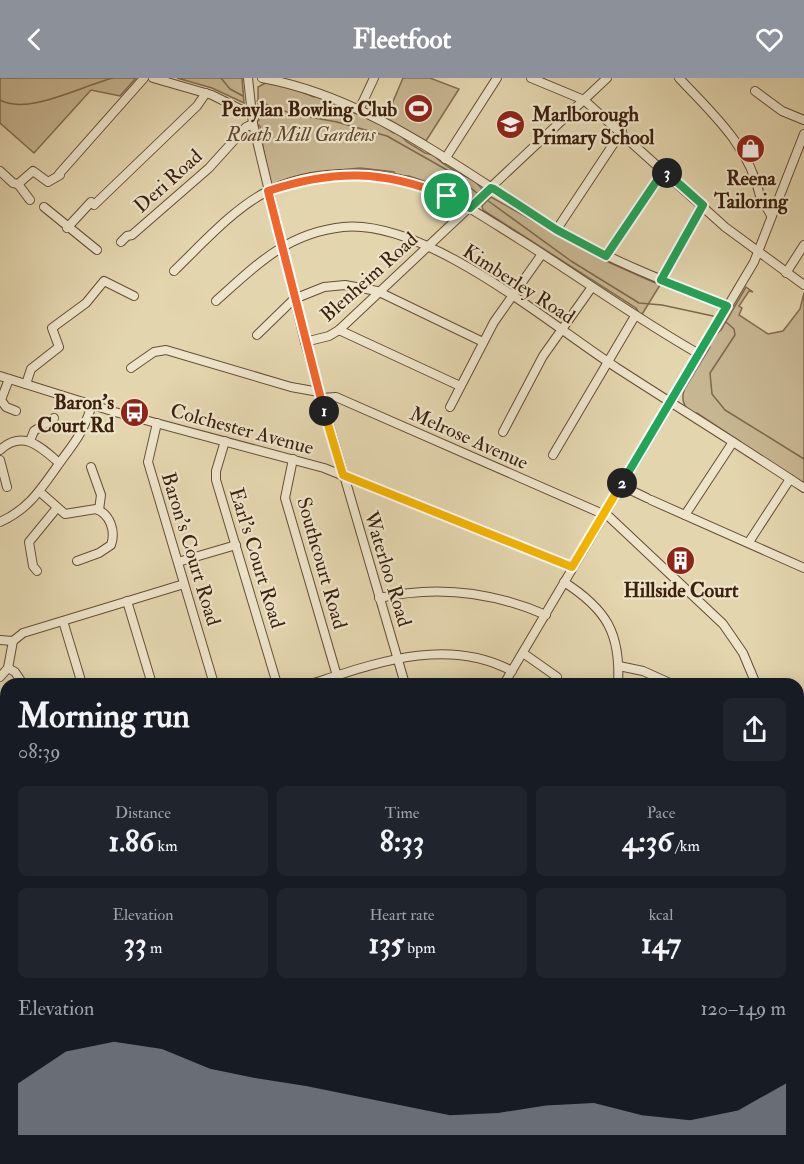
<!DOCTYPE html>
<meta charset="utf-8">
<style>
body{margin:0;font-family:"IM FELL Double Pica",serif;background:#20242c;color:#f1f3f6;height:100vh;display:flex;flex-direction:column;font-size:22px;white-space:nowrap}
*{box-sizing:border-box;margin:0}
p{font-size:20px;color:#9ea1a6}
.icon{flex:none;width:33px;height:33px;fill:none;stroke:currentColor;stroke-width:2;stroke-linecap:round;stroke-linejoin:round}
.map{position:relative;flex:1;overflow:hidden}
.sheet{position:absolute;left:0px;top:600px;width:804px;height:486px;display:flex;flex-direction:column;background:#171b24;border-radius:18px 18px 0 0;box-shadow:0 3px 15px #0003}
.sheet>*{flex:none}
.pin{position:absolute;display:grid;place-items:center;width:51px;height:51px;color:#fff;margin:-26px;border:3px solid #fff;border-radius:50%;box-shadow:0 2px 6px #0007}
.km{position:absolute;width:30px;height:30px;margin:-15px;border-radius:50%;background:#222;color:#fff;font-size:16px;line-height:30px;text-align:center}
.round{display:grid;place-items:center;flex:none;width:63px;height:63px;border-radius:9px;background:#20242c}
.headline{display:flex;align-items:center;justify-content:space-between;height:102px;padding:0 18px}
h1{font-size:33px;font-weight:700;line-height:45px}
.figures{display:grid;grid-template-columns:repeat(3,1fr);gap:9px;height:102px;padding:6px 18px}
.figures div{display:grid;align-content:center;border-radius:9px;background:#20242c;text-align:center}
.figures b{font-size:30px;font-weight:700}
.figures small{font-size:16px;font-weight:400}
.figures p{font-size:16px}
.chart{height:168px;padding:12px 18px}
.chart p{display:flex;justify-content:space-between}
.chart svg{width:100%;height:108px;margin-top:6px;fill:#8c9099;opacity:.7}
header{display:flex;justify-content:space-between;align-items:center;height:78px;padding:0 18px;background:#8c9099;color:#fff;font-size:27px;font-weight:700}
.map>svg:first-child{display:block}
.green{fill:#c7b692;stroke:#826c4f;stroke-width:1.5}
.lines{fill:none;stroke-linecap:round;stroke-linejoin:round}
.stream{stroke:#7e684c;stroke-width:1.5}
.minor-casing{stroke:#664e34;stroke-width:10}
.highway-casing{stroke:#3c210c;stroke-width:13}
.minor{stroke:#ede4ca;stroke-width:8}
.highway{stroke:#e3d5ae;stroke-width:10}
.split-1-casing{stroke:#fff;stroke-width:12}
.split-2-casing{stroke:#fff;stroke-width:12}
.split-3-casing{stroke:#fff;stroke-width:12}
.split-4-casing{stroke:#fff;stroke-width:12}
.split-1{stroke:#f0652b;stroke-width:8}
.split-2{stroke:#f5b400;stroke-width:8}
.split-3{stroke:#22a559;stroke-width:8}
.split-4{stroke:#22a559;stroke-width:8}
.labels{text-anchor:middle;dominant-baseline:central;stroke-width:4.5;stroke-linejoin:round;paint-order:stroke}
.poi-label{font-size:20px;font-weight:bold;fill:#3c210c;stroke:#ede4ca;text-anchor:end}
.park-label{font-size:20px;font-style:italic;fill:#5f462e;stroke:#ede4ca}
.street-label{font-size:20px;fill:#3c210c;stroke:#ede4ca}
</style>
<header><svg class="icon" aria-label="back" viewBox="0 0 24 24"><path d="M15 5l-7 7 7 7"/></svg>Fleetfoot<svg class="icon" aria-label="heart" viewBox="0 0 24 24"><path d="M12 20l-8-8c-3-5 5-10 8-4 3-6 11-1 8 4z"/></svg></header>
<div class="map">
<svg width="804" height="1086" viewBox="0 0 804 1086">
<rect width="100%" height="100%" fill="#e3d5ae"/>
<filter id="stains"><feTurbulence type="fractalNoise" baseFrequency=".00333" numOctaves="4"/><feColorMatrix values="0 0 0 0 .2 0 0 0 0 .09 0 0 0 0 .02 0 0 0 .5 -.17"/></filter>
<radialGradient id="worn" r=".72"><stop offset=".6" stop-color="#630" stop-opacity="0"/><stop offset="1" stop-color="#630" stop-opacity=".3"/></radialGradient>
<g class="green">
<path d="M0,0H136L120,18L91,12L34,75L0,45Z"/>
<path d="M177,0H242L244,25L212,10Z"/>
<path d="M403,0H430L459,11L426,63L386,40Z"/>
<path d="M269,3C288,8 298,13 314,19L316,16L342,20L348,32L362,38L365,37L394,55L396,53L407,64L425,75L434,77C440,85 463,99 472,100L482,111L471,123L432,111L430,105L409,98H396L394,94L387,93L360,90L310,95L274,107L271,106C266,86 262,68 260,48L255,45L259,42L255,32L258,28V9Z"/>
<path d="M491,119L597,179L660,207L641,238L636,230L483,132L482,128Z"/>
<path d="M746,209L753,214L749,213L739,228L742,230L739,237L768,256L783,253L800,231L804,215V412L740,368L741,364L697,335H691C683,328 681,319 685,310L710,269L707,264L721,252Z"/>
<path d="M6,632V749L0,752V636Z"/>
<path d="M0,1045L6,1048V1080H25L30,1086H0Z"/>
</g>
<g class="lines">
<g class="stream">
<path d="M221,0L230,11L243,18"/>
<path d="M0,22C27,38 84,7 113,0"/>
<path d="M257,23L293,36L337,44L387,58L447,92L477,115"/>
<path d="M487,122L571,183L639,225L662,227L713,238"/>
<path d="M726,244L734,251L735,257L710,295L712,316L725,332L804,381"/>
</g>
<defs>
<g id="minor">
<path d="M153,0L212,17L244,33H251"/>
<path d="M248,0L253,46L305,264L405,606"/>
<path d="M262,0C373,20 463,95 557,151C611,183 669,205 727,228"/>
<path d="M531,0L584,22L725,149L804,207"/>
<path d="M679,0C713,36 749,68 760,118C762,126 769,131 771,138"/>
<path d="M755,13L782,33L804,42"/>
<path d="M359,32L374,0"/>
<path d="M445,81L497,0"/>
<path d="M0,93L13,105L18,106L33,93L48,104L60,97"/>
<path d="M59,96L144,0"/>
<path d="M18,106L30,122"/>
<path d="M94,127L197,28L206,15"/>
<path d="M44,129L97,172"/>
<path d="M67,150L91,124"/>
<path d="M557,151L622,53"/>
<path d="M121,164L127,158L132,157L209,90L246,49L253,46"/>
<path d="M606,178L664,92"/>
<path d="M174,193C201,167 234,130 268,113C310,92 370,91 415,105C453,117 485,140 519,161C580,199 637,241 699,276"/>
<path d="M786,195L804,167"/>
<path d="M661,202L703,127"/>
<path d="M216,223C256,187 287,155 343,149C426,141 548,245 617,290C679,330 742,369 804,410"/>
<path d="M339,252L460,308"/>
<path d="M257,257L294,221L324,209L345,207L377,213L483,264"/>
<path d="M305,264L329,258L339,252L607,0"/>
<path d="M131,290L154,274L166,272L291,309L319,314"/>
<path d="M0,298L115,334L324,390L572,489"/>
<path d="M9,301L1,322L6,329L16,333"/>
<path d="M26,306L31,291L59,269L52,250L86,225L104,203L134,218"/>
<path d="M321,320L336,319L603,436"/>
<path d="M450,329L494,244L542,176"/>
<path d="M157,345L148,384L214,606"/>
<path d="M503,354L543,278L592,209"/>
<path d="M30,363L34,353L54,340"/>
<path d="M225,363L216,393V402L277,606"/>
<path d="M0,372C23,351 41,369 59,385"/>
<path d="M553,377L635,238"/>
<path d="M293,381L285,420L337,598"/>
<path d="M0,382L7,409"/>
<path d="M91,389L101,417L99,432"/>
<path d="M620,407L647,420"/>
<path d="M40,414L65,436L96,431C110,436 116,453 111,467L99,475L77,483"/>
<path d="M651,422L804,490"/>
<path d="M604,434L723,546L743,575L756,606"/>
<path d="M685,437L733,364"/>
<path d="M0,444C27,432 39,414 56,390C74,364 81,360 92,327"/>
<path d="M749,464L790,401"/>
<path d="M178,484L236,467"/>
<path d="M37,493L33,488L29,464L56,431"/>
<path d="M564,504C606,531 621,555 618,606"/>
<path d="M379,520C436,507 493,514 546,537"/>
<path d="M127,523L152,606"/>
<path d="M63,543L82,606"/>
<path d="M0,562L13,563"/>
<path d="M523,575L557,599"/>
<path d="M619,588L643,593L672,606"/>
<path d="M8,590L15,594L21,603"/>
<path d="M0,599L8,590L13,563L23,555L184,506"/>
<path d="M311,606C376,585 447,558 512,593"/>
<path d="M504,606L754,184L804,56"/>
<path d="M798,787H804"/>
<path d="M798,829H804"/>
<path d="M0,901L5,907"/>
<path d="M0,991L6,986"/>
<path d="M0,1005L6,1000"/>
<path d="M0,1017L6,1013"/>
<path d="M798,1059H804"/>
<path d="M61,1080L65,1086"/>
<path d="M187,1080V1086"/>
<path d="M476,1080L480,1086"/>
<path d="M683,1080L689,1086"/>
<path d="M132,1086L156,1080"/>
<path d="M334,1086V1080"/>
<path d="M406,1086L407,1080"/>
<path d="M751,1086L754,1080"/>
</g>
<g id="highway">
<path d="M798,673H804"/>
<path d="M798,682L804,681"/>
<path d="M0,764L6,761"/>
<path d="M0,773L6,771"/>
</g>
</defs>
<use href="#minor" class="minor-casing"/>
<use href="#highway" class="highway-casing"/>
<use href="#minor" class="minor"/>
<use href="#highway" class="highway"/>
</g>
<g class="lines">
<defs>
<path id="split-1" d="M324,333L268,113C334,91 384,92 447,118"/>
<path id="split-2" d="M324,333L343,397L572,489L622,405"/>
<path id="split-3" d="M622,405L727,228L661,202L703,127L667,95"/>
<path id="split-4" d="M447,118L470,130L491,110L494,111L557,152L606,178L664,92L667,95"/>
</defs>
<use href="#split-1" class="split-1-casing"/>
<use href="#split-2" class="split-2-casing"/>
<use href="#split-3" class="split-3-casing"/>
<use href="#split-4" class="split-4-casing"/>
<use href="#split-1" class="split-1"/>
<use href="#split-2" class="split-2"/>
<use href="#split-3" class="split-3"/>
<use href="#split-4" class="split-4"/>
</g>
<defs>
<symbol id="stadium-disc" viewBox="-11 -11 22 22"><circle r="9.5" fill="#8f2418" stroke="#ede4ca"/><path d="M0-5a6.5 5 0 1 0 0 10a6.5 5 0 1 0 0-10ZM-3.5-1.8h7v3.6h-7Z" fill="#fff"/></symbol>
<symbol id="school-disc" viewBox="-11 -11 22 22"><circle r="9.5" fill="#8f2418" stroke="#ede4ca"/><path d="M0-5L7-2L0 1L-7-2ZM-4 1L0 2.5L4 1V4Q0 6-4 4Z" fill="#fff"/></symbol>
<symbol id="shop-disc" viewBox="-11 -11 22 22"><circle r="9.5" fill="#8f2418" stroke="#ede4ca"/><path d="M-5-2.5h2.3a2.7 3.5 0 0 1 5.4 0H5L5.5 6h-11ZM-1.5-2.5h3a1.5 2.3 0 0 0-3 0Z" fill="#fff"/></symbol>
<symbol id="bus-disc" viewBox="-11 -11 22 22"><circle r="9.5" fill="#8f2418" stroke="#ede4ca"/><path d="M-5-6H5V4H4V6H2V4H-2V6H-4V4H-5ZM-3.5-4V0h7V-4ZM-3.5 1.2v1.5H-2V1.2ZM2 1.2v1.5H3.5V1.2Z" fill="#fff"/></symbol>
<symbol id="building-disc" viewBox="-11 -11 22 22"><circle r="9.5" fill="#8f2418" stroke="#ede4ca"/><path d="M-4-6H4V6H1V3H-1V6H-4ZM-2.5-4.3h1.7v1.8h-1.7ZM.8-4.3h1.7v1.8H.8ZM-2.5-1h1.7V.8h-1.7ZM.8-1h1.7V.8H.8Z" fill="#fff"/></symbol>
</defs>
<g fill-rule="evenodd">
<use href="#stadium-disc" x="402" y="14" width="33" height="33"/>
<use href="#school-disc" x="494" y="30" width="33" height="33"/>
<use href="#shop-disc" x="734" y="54" width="33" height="33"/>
<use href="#bus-disc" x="118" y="318" width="33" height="33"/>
<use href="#building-disc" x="664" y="466" width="33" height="33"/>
</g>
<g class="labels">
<g class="poi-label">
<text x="397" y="31">Penylan Bowling Club</text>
<text x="532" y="36" text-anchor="start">Marlborough<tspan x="532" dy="23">Primary School</tspan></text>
<text x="751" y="100" text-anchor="middle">Reena<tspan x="751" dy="23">Tailoring</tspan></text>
<text x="114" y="324">Baron's<tspan x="114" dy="23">Court Rd</tspan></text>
<text x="681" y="512" text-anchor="middle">Hillside Court</text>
</g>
<g class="park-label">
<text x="301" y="56">Roath Mill Gardens</text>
</g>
<g class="street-label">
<text transform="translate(168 103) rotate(-42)">Deri Road</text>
<text transform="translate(369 199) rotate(-42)">Blenheim Road</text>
<text transform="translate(519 206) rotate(33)">Kimberley Road</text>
<text transform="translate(242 351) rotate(15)">Colchester Avenue</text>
<text transform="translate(469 360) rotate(24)">Melrose Avenue</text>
<text transform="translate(191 471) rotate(73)">Baron's Court Road</text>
<text transform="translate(257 480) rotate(73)">Earl's Court Road</text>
<text transform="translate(322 485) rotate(74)">Southcourt Road</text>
<text transform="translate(388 491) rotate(73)">Waterloo Road</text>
</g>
</g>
<rect width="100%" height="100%" filter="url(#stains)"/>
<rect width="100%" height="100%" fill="url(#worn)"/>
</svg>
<div class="pin" style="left:447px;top:118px;background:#1e9e55"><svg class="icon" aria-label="arrive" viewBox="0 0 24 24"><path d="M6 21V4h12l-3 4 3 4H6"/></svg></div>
<b class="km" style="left:324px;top:333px">1</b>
<b class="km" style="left:622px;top:405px">2</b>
<b class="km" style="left:667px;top:95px">3</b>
<section class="sheet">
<div class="headline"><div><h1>Morning run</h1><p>08:39</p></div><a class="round"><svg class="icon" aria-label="share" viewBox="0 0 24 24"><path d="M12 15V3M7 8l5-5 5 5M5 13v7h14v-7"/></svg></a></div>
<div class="figures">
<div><p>Distance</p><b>1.86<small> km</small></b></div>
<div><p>Time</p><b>8:33</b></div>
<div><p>Pace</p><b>4:36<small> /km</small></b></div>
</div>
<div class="figures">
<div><p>Elevation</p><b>33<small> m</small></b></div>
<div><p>Heart rate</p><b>135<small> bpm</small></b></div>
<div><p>kcal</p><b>147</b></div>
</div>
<div class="chart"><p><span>Elevation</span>120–149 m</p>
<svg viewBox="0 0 160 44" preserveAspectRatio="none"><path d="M0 44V23L10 10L20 6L30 9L40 17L50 21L60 24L70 28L80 32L90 36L100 35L110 32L120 31L130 36L140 38L150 34L160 23V44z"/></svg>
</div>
</section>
</div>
